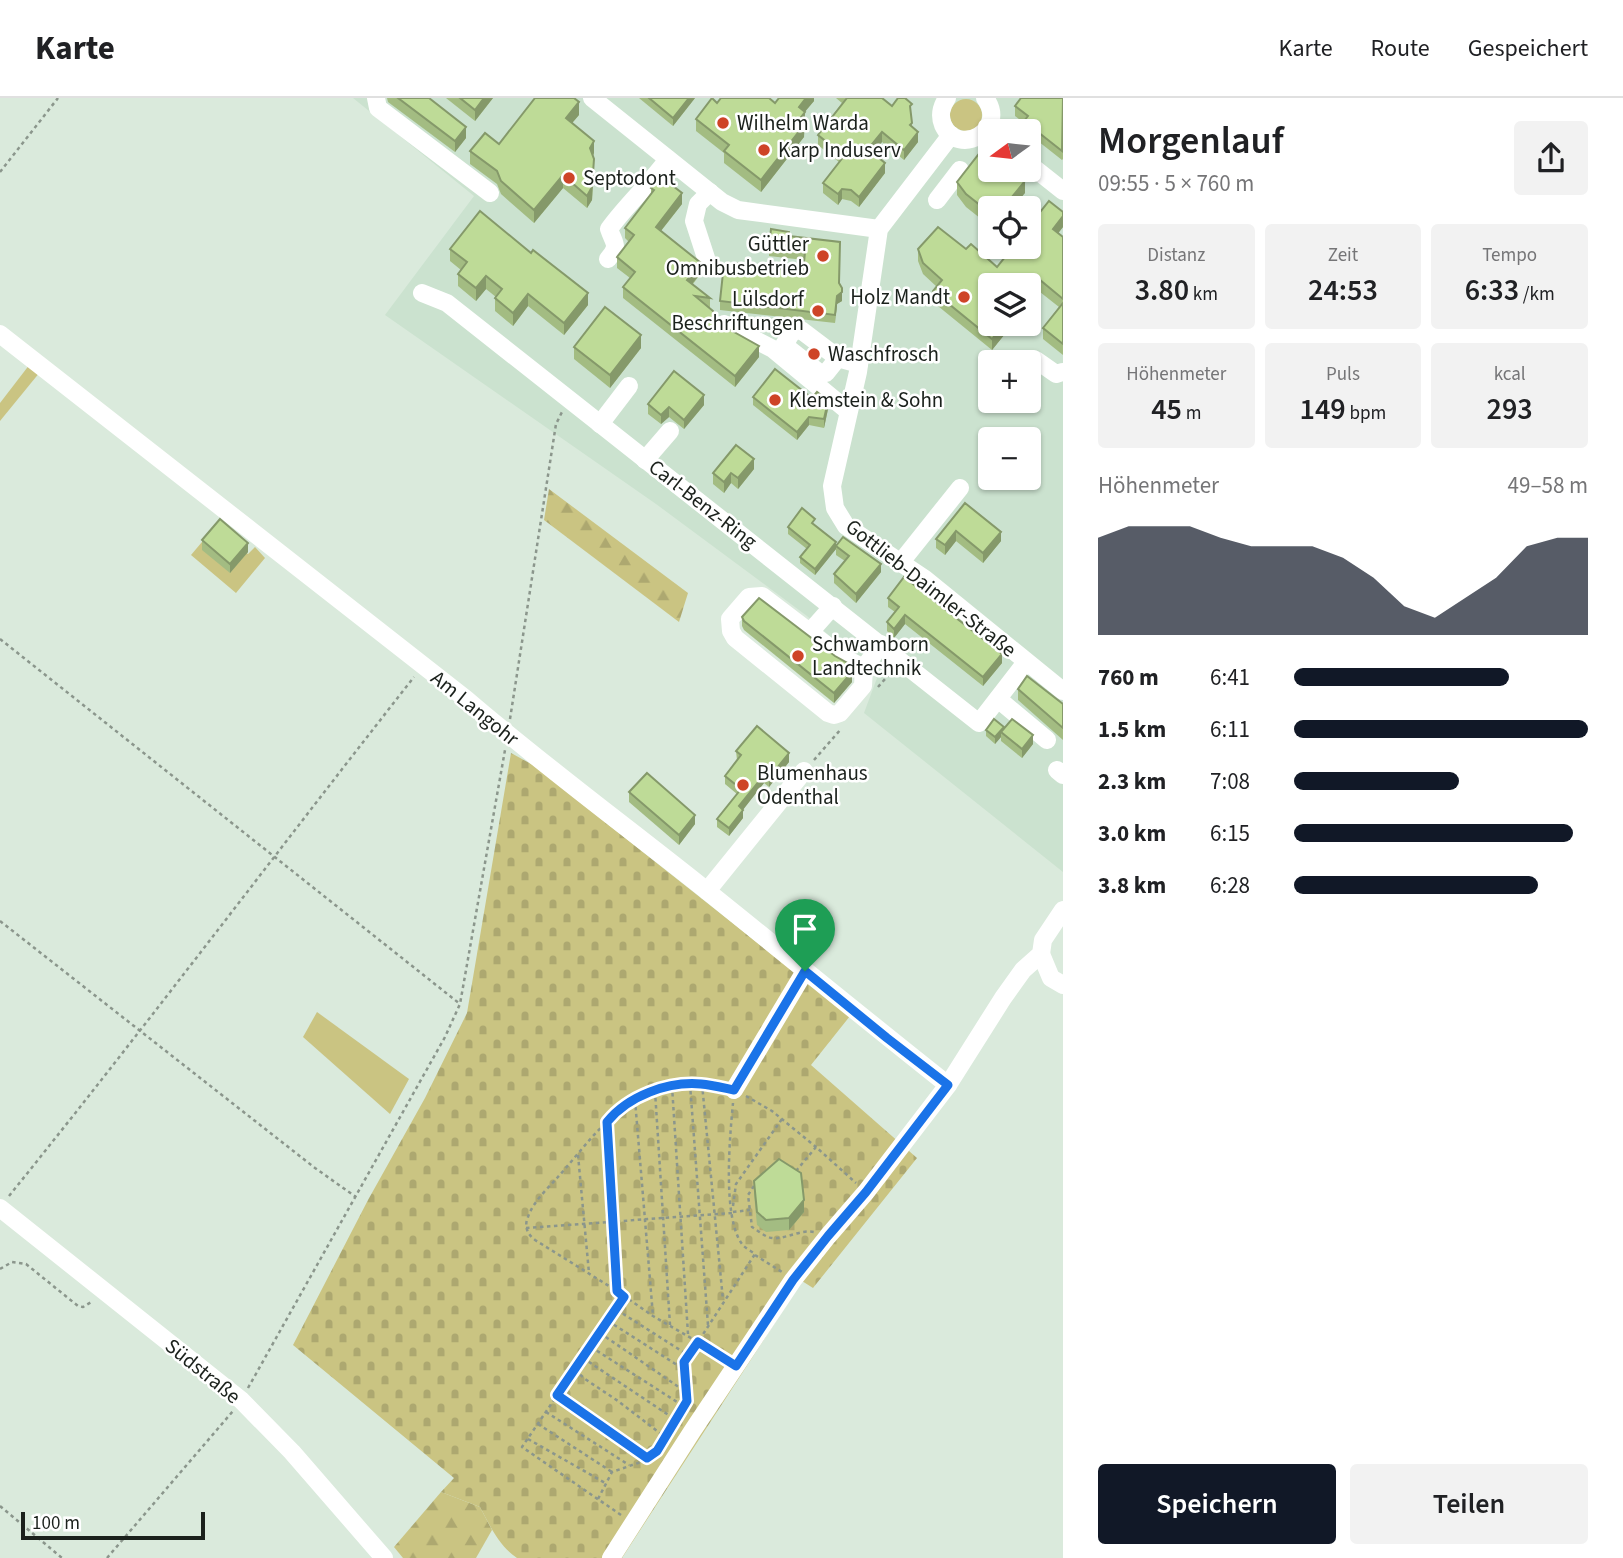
<!DOCTYPE html>
<html lang="de">
<meta charset="utf-8">
<style>
body{margin:0;font-family:"Source Sans 3",sans-serif;background:#f2f2f2;color:#202124;height:100vh;display:flex;flex-direction:column;font-size:26px;white-space:nowrap}
*{box-sizing:border-box;margin:0}
p{font-size:23px;color:#757577}
.icon{flex:none;width:38px;height:38px;fill:none;stroke:currentColor;stroke-width:2;stroke-linecap:round;stroke-linejoin:round}
.map{position:relative;flex:1;overflow:hidden}
.side{display:flex;flex-direction:column;background:#fff;width:560px}
.side>*{flex:none}
.needle{width:46px;rotate:255deg}
.fabs{position:absolute;left:978px;top:21px;display:grid;gap:14px}
.fabs a{display:grid;place-items:center;width:63px;height:63px;border-radius:7px;background:#fff;box-shadow:0 2px 5px #0004;font-size:35px}
.scale{position:absolute;left:21px;bottom:18px;width:184px;box-sizing:border-box;padding-left:7px;border:4px solid #1b211c;border-top:0;font-size:19px;line-height:24px;white-space:nowrap;color:#1b211c;-webkit-text-stroke:5px #fff;paint-order:stroke}
.pin{position:absolute;display:grid;place-items:center;width:60px;height:60px;color:#fff;margin:-72px -30px;border-radius:50% 50% 50% 0;rotate:-45deg;box-shadow:0 0 7px #0007}
.pin .icon{rotate:45deg}
.round{display:grid;place-items:center;flex:none;width:74px;height:74px;border-radius:7px;background:#f2f2f2}
.overview{display:flex;align-items:center;justify-content:space-between;height:119px;padding:0 35px}
h1{font-size:38px;font-weight:600;line-height:52px}
.metrics{display:grid;grid-template-columns:repeat(3,1fr);gap:10px;height:119px;padding:7px 35px}
.metrics div{display:grid;align-content:center;border-radius:7px;background:#f2f2f2;text-align:center}
.metrics b{font-size:30px;font-weight:600}
.metrics small{font-size:19px;font-weight:400}
.metrics p{font-size:19px}
.chart{height:196px;padding:14px 35px}
.chart p{display:flex;justify-content:space-between}
.chart svg{width:100%;height:126px;margin-top:7px;fill:#111827;opacity:.7}
.primary-button{display:flex;gap:14px;margin-top:auto;padding:14px 35px}
.primary-button a{flex:1;height:80px;border-radius:7px;background:#111827;color:#fff;font-size:28px;font-weight:600;line-height:80px;text-align:center}
.primary-button a+a{background:#f2f2f2;color:#202124}
ul{padding:0 35px;list-style:none;font-size:23px}
li{display:grid;grid-template-columns:112px 84px 1fr;align-items:center;height:52px}
li i{height:18px;border-radius:9px;background:#111827}
header{display:flex;align-items:center;gap:42px;box-sizing:border-box;height:98px;padding:0 35px;background:#fff;border-bottom:2px solid #e0e0e0}
header strong{font-size:33px}
nav{display:flex;gap:38px;margin-inline-start:auto;font-size:24px}
main{display:flex;flex:1;min-height:0}
.map>svg:first-child{display:block}
.built{fill:#cbe2cf;fill-rule:evenodd}
.green{fill:#cac482}
.forest{fill:url(#forest-firs)}
.cemetery{fill:url(#cemetery-stones)}
.lines{fill:none;stroke-linecap:round;stroke-linejoin:round}
.path{stroke:#8b968c;stroke-width:2.5;stroke-dasharray:3.5 3.5;stroke-linecap:butt}
.minor{stroke:#fff;stroke-width:18}
.wall{fill:#a3bc82}
.shaded-wall{fill:#85996a}
.building{fill:#bedb97;stroke:#85996a;stroke-width:2}
.route-casing{stroke:#fff;stroke-width:14}
.route{stroke:#1a73e8;stroke-width:9}
.poi-dot{fill:#ce4427;stroke:#fff;stroke-width:2.5}
.labels{text-anchor:middle;dominant-baseline:central;stroke-width:5;stroke-linejoin:round;paint-order:stroke}
.poi-label{font-size:21px;fill:#1b211c;stroke:#fff;text-anchor:start}
.street-label{font-size:21px;fill:#1b211c;stroke:#fff}
</style>
<header>
<strong>Karte</strong>
<nav><a>Karte</a><a>Route</a><a>Gespeichert</a></nav>
</header>
<main>
<div class="map">
<svg width="1063" height="1460" viewBox="0 0 1063 1460">
<defs>
<pattern id="forest-firs" width="22" height="20" patternUnits="userSpaceOnUse" patternTransform="scale(1.75)"><rect width="22" height="20" fill="#cac482"/><path d="M5 1l3.5 6h-7zM16 11l3.5 6h-7z" fill="#ada870"/></pattern>
<pattern id="cemetery-stones" width="16" height="16" patternUnits="userSpaceOnUse" patternTransform="scale(1.75)"><rect width="16" height="16" fill="#cac482"/><path d="M2 7V4a2 2 0 0 1 4 0v3zM10 15v-3a2 2 0 0 1 4 0v3z" fill="#ada870"/></pattern>
</defs>
<rect width="100%" height="100%" fill="#daeadc"/>
<path class="built" d="M353,0H1063V774L864,615L877,580L807,518L656,406L385,217L474,98ZM990,33H1029V72H990ZM990,110H1029V149H990ZM990,187H1029V226H990ZM990,264H1029V303H990ZM990,341H1029V380H990Z"/>
<g class="green">
<circle cx="966" cy="17" r="16"/>
<path d="M30,266L40,274L0,323V305Z"/>
<path d="M218,425L219,432L248,456L255,449L265,460L236,495L191,457Z"/>
<path d="M317,914L409,981L390,1016L303,939Z"/>
</g>
<g class="forest">
<path d="M549,391L688,495L679,524L544,422Z"/>
<path d="M441,1394L480,1409L492,1432L476,1460H403L394,1449Z"/>
</g>
<path class="cemetery" d="M511,655L533,667L850,918L811,967L917,1060L813,1190L802,1183L622,1460H517C499,1448 490,1428 480,1409L441,1394L454,1380L293,1247L368,1102L425,1000L467,915Z"/>
<g class="lines">
<g class="path">
<path d="M0,74L58,0"/>
<path d="M0,541L460,906"/>
<path d="M878,589L892,573"/>
<path d="M510,621L556,326L562,314"/>
<path d="M814,662L841,631"/>
<path d="M0,823L315,1070L356,1099"/>
<path d="M690,986L708,1227"/>
<path d="M702,986L723,1202"/>
<path d="M672,988L688,1236"/>
<path d="M720,989C699,985 677,985 656,992C613,1006 586,1048 557,1080C547,1091 533,1104 528,1119C524,1128 527,1136 535,1142L617,1193L653,1218L698,1244L755,1156C751,1153 745,1150 742,1146C722,1119 730,1037 733,1005"/>
<path d="M655,993L670,1227"/>
<path d="M746,998L772,1013L816,1049"/>
<path d="M635,1002L653,1218"/>
<path d="M607,1025L617,1193"/>
<path d="M578,1057L589,1175"/>
<path d="M796,1073L816,1049L856,1085"/>
<path d="M754,1088L748,1097L752,1129C757,1132 763,1137 768,1139C782,1144 798,1131 814,1134"/>
<path d="M9,1098C147,927 278,752 414,579"/>
<path d="M733,1108L736,1086L782,1021"/>
<path d="M733,1114L750,1112"/>
<path d="M526,1130L732,1115"/>
<path d="M755,1157L782,1174"/>
<path d="M0,1171L12,1164L26,1166L78,1208L83,1209L93,1203"/>
<path d="M617,1212L688,1257"/>
<path d="M608,1223L685,1272"/>
<path d="M600,1235L686,1294"/>
<path d="M591,1249L685,1309"/>
<path d="M583,1260L676,1322"/>
<path d="M575,1272L585,1281L618,1303L665,1339"/>
<path d="M248,1290L445,939L460,906L505,652"/>
<path d="M558,1298L647,1360"/>
<path d="M546,1314L629,1367"/>
<path d="M538,1326L612,1374"/>
<path d="M528,1341L607,1386"/>
<path d="M660,1358L657,1353L687,1303L684,1264L698,1244L724,1260"/>
<path d="M598,1401L612,1374L641,1364L656,1354"/>
<path d="M0,1408L62,1460"/>
<path d="M621,1417L522,1349L624,1199"/>
<path d="M107,1460L233,1313"/>
</g>
<g class="minor">
<path d="M376,0L378,10L490,95"/>
<path d="M592,0L722,104L738,112L879,131"/>
<path d="M947,0C941,9 939,17 943,27C958,60 1009,32 985,0"/>
<path d="M951,37L879,131L858,274L832,388L835,410L846,428L925,481L1063,593"/>
<path d="M1029,66L1063,93"/>
<path d="M937,102L960,72"/>
<path d="M608,161C620,147 614,146 609,131C627,106 650,86 668,61"/>
<path d="M707,163L694,123L698,106L710,94"/>
<path d="M422,195L447,205L979,625L1026,564"/>
<path d="M724,226L773,251L848,313"/>
<path d="M0,236L466,601C544,668 627,729 707,793C788,858 867,923 948,987"/>
<path d="M838,260L826,275L821,276L784,247L792,234L801,232L838,260L859,266"/>
<path d="M1036,262L1056,276L1063,274"/>
<path d="M600,326L629,288"/>
<path d="M645,362L670,333"/>
<path d="M901,464L960,390"/>
<path d="M810,534L833,508"/>
<path d="M864,570L842,559L762,498L749,499L730,521L731,533L735,540L828,615L834,617L840,615L863,588L864,570L881,546"/>
<path d="M998,601L1047,642"/>
<path d="M1057,672L1063,677"/>
<path d="M707,793L804,673"/>
<path d="M1041,856L1051,880L1063,887"/>
<path d="M734,992L805,873"/>
<path d="M0,1110L241,1302L292,1354L384,1460"/>
<path d="M611,1460L693,1332L793,1182L828,1138L866,1094L948,987L1003,900L1023,872L1041,856L1043,842L1063,812"/>
</g>
</g>
<g class="wall">
<path d="M387,0H429L466,40L455,54L388,4Z"/>
<path d="M446,0H493L475,23Z"/>
<path d="M639,0H695L673,28Z"/>
<path d="M814,0V3L805,13L804,39L761,94L724,65V55L696,33V21L717,5H775Z"/>
<path d="M836,0H882L892,8L912,16V29L918,44L904,62L882,44L873,55L885,75L859,109L851,103L842,101L838,107L823,95V85L839,64L818,47V37L842,5Z"/>
<path d="M1063,0V61L1062,62L1029,36V33H1024V25L1015,18V8Z"/>
<path d="M579,17L572,25L594,55L593,58L594,74L592,102L587,110L563,90L534,125L501,96L497,86L470,66V53L499,46Z"/>
<path d="M957,84L1025,95L990,110V128L966,109L957,97Z"/>
<path d="M651,90L682,106L661,133L701,175L693,186L710,200V210L714,221L759,259L735,289L623,200V189L630,180L617,170V159L629,144L625,140V130L651,96Z"/>
<path d="M1063,114V129L1058,135L1063,139V257L1043,241V230L1059,209L1040,194L990,226H1013L992,252L933,204V193L937,189L923,176L918,163V151H966L997,169Z"/>
<path d="M789,138L839,185L842,198V203L837,206L835,225L720,212V203L732,176L803,174L804,162L769,158V150Z"/>
<path d="M450,151L588,207L564,237L528,208L513,228L495,213V200L496,199L486,191L476,203L458,188V176L461,172L450,163Z"/>
<path d="M574,249L641,250L610,290L574,261Z"/>
<path d="M753,299L812,300L828,311L824,330L809,327L797,342L753,307Z"/>
<path d="M648,306L704,307L684,331L669,319L661,326L648,316Z"/>
<path d="M754,371L738,391L731,385L724,395L713,386V375Z"/>
<path d="M965,405L1001,443L983,465L956,443L945,457L936,450V441Z"/>
<path d="M815,427L836,448L881,474L856,505L834,485V476L845,463L836,457V451L815,477L800,465V459L807,451L788,436V429Z"/>
<path d="M202,442L248,454L230,475L202,452Z"/>
<path d="M888,500L1002,565L983,588L905,526L894,540L887,533V524L895,514L888,509Z"/>
<path d="M742,519L852,584L834,605L744,532L742,528Z"/>
<path d="M1018,591L1063,606V642L1018,602Z"/>
<path d="M1004,631L1033,646L1022,660L1001,643V639L995,646L986,638V632Z"/>
<path d="M736,653L789,664L769,689L764,685L743,711V720L729,738L717,729V721L737,696L725,686V678L737,662Z"/>
<path d="M629,694L695,726L679,747L629,704Z"/>
<path d="M754,1083L804,1114L789,1132L766,1134L757,1127L754,1096Z"/>
</g>
<g class="shaded-wall">
<path d="M484,0H493L475,23V12Z"/>
<path d="M689,0H695L673,28V20Z"/>
<path d="M806,0H814V3L799,21V9Z"/>
<path d="M579,4V17L566,32V20Z"/>
<path d="M805,14L804,39L761,94V82Z"/>
<path d="M466,29V40L455,54V43Z"/>
<path d="M882,34V44L868,61V51Z"/>
<path d="M918,34V44L904,62V52Z"/>
<path d="M594,43V55L590,63V50Z"/>
<path d="M594,61L592,102L587,110V98Z"/>
<path d="M885,65V75L859,109V99Z"/>
<path d="M563,77V90L534,125V112Z"/>
<path d="M1025,83V95L1013,110H1003Z"/>
<path d="M842,91V101L838,107V96Z"/>
<path d="M682,95V106L656,139V129Z"/>
<path d="M1063,118V129L1053,142V131Z"/>
<path d="M701,165V175L687,192V182Z"/>
<path d="M486,178V191L476,203V190Z"/>
<path d="M1040,182V194L1029,207V195Z"/>
<path d="M842,190V203L837,206L835,225L837,198Z"/>
<path d="M588,195V207L564,237V225Z"/>
<path d="M528,196V208L513,228V215Z"/>
<path d="M1004,226H1013L992,252V241Z"/>
<path d="M641,237V250L610,290V277Z"/>
<path d="M759,248V259L735,289V278Z"/>
<path d="M704,297V307L684,331V322Z"/>
<path d="M828,303V311L824,330V321Z"/>
<path d="M669,309V319L661,326V317Z"/>
<path d="M809,319V327L797,342V334Z"/>
<path d="M754,361V371L738,391V380Z"/>
<path d="M731,375V385L724,395V384Z"/>
<path d="M956,433V443L945,457V447Z"/>
<path d="M1001,434V443L983,465V455Z"/>
<path d="M836,444V451L815,477V471Z"/>
<path d="M248,445V454L230,475V466Z"/>
<path d="M881,466V474L856,505V496Z"/>
<path d="M905,517V526L894,540V531Z"/>
<path d="M1002,556V565L983,588V579Z"/>
<path d="M852,574V584L834,605V595Z"/>
<path d="M1004,629V635L1001,634V639L995,646V639Z"/>
<path d="M1033,637V646L1022,660V651Z"/>
<path d="M789,655V664L769,689V680Z"/>
<path d="M764,677V685L739,717V708Z"/>
<path d="M743,712V720L729,738V730Z"/>
<path d="M695,717V726L679,747V737Z"/>
<path d="M804,1102V1114L789,1132V1120Z"/>
</g>
<g class="building">
<path d="M398,0H429L466,29L455,43Z"/>
<path d="M460,0H484L475,12Z"/>
<path d="M535,0H574L579,4L566,20L594,43L590,50L594,61L592,89L587,98L563,77L534,112L501,83L497,73L470,53L485,35L499,46Z"/>
<path d="M649,0H689L673,20Z"/>
<path d="M712,0L717,5L721,0H769L775,5L779,0H806L799,9L805,14L798,23L804,27L761,82L724,53L729,47L696,21Z"/>
<path d="M847,0H882L892,8L898,0H905L912,6L910,8L912,25L910,27L918,34L904,52L882,34L868,51L885,65L859,99L851,92L842,91L838,96L823,85L844,58L818,37Z"/>
<path d="M1021,0H1063L1062,53L1024,23L1028,18L1015,8Z"/>
<path d="M978,57L990,67V72H1011L1025,83L1003,110H990V115L966,96L957,84Z"/>
<path d="M660,78L682,95L656,129L701,165L687,182L710,200L695,198L713,213L714,221L718,225L759,248L735,278L623,189L635,174L617,159L634,137L625,130L654,92L651,90Z"/>
<path d="M1049,103L1063,114V118L1053,131L1063,139V201L1040,182L1029,195V187H990V226H1004L992,241L933,193L942,182L923,165L918,151L938,129L966,151L971,146L997,169L1013,149H1029V128Z"/>
<path d="M480,113L531,155L533,152L588,195L564,225L528,196L513,215L495,200L502,191L486,178L476,190L458,176L467,164L450,151Z"/>
<path d="M771,131L789,134V138L840,144L839,185L842,190V194L837,198L835,217L720,203L723,175L732,176L733,165L803,174L805,154L769,150Z"/>
<path d="M1063,205V246L1043,230Z"/>
<path d="M605,209L641,237L610,277L574,249Z"/>
<path d="M775,271L812,300L817,294L828,303L824,321L809,319L797,334L753,299Z"/>
<path d="M674,273L704,297L684,322L669,309L661,317L648,306Z"/>
<path d="M736,347L754,361L738,380L731,375L724,384L713,375Z"/>
<path d="M965,405L1001,434L983,455L956,433L945,447L936,441Z"/>
<path d="M802,410L815,421L812,425L836,444L815,471L800,459L810,447L788,429Z"/>
<path d="M220,421L248,445L230,466L202,442Z"/>
<path d="M843,439L881,466L856,496L834,476L849,458L836,448Z"/>
<path d="M904,479L1002,556L983,579L905,517L894,531L887,524L899,509L888,500Z"/>
<path d="M759,500L835,558L851,567L852,574L834,595L744,523L742,519Z"/>
<path d="M1027,578L1063,606V630L1018,591Z"/>
<path d="M994,621L1004,629L995,639L986,632Z"/>
<path d="M1012,621L1033,637L1022,651L1001,634Z"/>
<path d="M757,628L789,655L769,680L764,677L739,708L743,712L729,730L717,721L741,691L725,678L741,657L736,653Z"/>
<path d="M647,675L695,717L679,737L629,694Z"/>
<path d="M779,1061L801,1075L804,1102L789,1120L766,1122L757,1114L754,1083Z"/>
</g>
<g class="lines">
<defs>
<path id="route" d="M805,873L887,940L948,987L866,1094L828,1138L793,1182L736,1268L698,1244L684,1264L687,1303L657,1353L647,1360L557,1297L624,1199L617,1193L607,1024C628,998 668,983 701,986C712,987 724,990 734,992Z"/>
</defs>
<use href="#route" class="route-casing"/>
<use href="#route" class="route"/>
</g>
<g class="poi-dot">
<circle cx="723" cy="25" r="7"/>
<circle cx="764" cy="52" r="7"/>
<circle cx="569" cy="80" r="7"/>
<circle cx="823" cy="158" r="7"/>
<circle cx="964" cy="199" r="7"/>
<circle cx="818" cy="213" r="7"/>
<circle cx="814" cy="256" r="7"/>
<circle cx="775" cy="302" r="7"/>
<circle cx="798" cy="558" r="7"/>
<circle cx="743" cy="687" r="7"/>
</g>
<g class="labels">
<g class="poi-label">
<text x="737" y="25">Wilhelm Warda</text>
<text x="778" y="52">Karp Induserv</text>
<text x="583" y="80">Septodont</text>
<text x="809" y="146" text-anchor="end">Güttler<tspan x="809" dy="24">Omnibusbetrieb</tspan></text>
<text x="950" y="199" text-anchor="end">Holz Mandt</text>
<text x="804" y="201" text-anchor="end">Lülsdorf<tspan x="804" dy="24">Beschriftungen</tspan></text>
<text x="828" y="256">Waschfrosch</text>
<text x="789" y="302">Klemstein &amp; Sohn</text>
<text x="812" y="546">Schwamborn<tspan x="812" dy="24">Landtechnik</tspan></text>
<text x="757" y="675">Blumenhaus<tspan x="757" dy="24">Odenthal</tspan></text>
</g>
<g class="street-label">
<text transform="translate(703 406) rotate(38)">Carl-Benz-Ring</text>
<text transform="translate(931 490) rotate(38)">Gottlieb-Daimler-Straße</text>
<text transform="translate(475 610) rotate(39)">Am Langohr</text>
<text transform="translate(203 1273) rotate(39)">Südstraße</text>
</g>
</g>
</svg>
<div class="fabs">
<a><svg class="needle" viewBox="-14 -14 28 28"><path d="M0-13l5 13h-10z" fill="#e53935"/><path d="M0 13l5-13h-10z" fill="#757577"/></svg></a>
<a><svg class="icon" aria-label="locate" viewBox="0 0 24 24"><circle cx="12" cy="12" r="6"/><path d="M12 2v4M12 18v4M2 12h4M18 12h4"/></svg></a>
<a><svg class="icon" aria-label="layers" viewBox="0 0 24 24"><path d="M12 4l9 5-9 5-9-5zM3 14l9 5 9-5"/></svg></a>
<a>+</a>
<a>−</a>
</div>
<div class="scale">100 m</div>
<div class="pin" style="left:805px;top:873px;background:#1e9e55"><svg class="icon" aria-label="arrive" viewBox="0 0 24 24"><path d="M6 21V4h12l-3 4 3 4H6"/></svg></div>
</div>
<section class="side">
<div class="overview"><div><h1>Morgenlauf</h1><p>09:55 · 5 × 760 m</p></div><a class="round"><svg class="icon" aria-label="share" viewBox="0 0 24 24"><path d="M12 15V3M7 8l5-5 5 5M5 13v7h14v-7"/></svg></a></div>
<div class="metrics">
<div><p>Distanz</p><b>3.80<small> km</small></b></div>
<div><p>Zeit</p><b>24:53</b></div>
<div><p>Tempo</p><b>6:33<small> /km</small></b></div>
</div>
<div class="metrics">
<div><p>Höhenmeter</p><b>45<small> m</small></b></div>
<div><p>Puls</p><b>149<small> bpm</small></b></div>
<div><p>kcal</p><b>293</b></div>
</div>
<div class="chart"><p><span>Höhenmeter</span>49–58 m</p>
<svg viewBox="0 0 160 44" preserveAspectRatio="none"><path d="M0 44V10L10 6L20 6L30 6L40 10L50 13L60 13L70 13L80 17L90 24L100 34L110 38L120 31L130 24L140 13L150 10L160 10V44z"/></svg>
</div>
<ul>
<li><b>760 m</b>6:41<i style="width:73%"></i></li>
<li><b>1.5 km</b>6:11<i style="width:100%"></i></li>
<li><b>2.3 km</b>7:08<i style="width:56%"></i></li>
<li><b>3.0 km</b>6:15<i style="width:95%"></i></li>
<li><b>3.8 km</b>6:28<i style="width:83%"></i></li>
</ul>
<div class="primary-button"><a>Speichern</a><a>Teilen</a></div>
</section>
</main>
